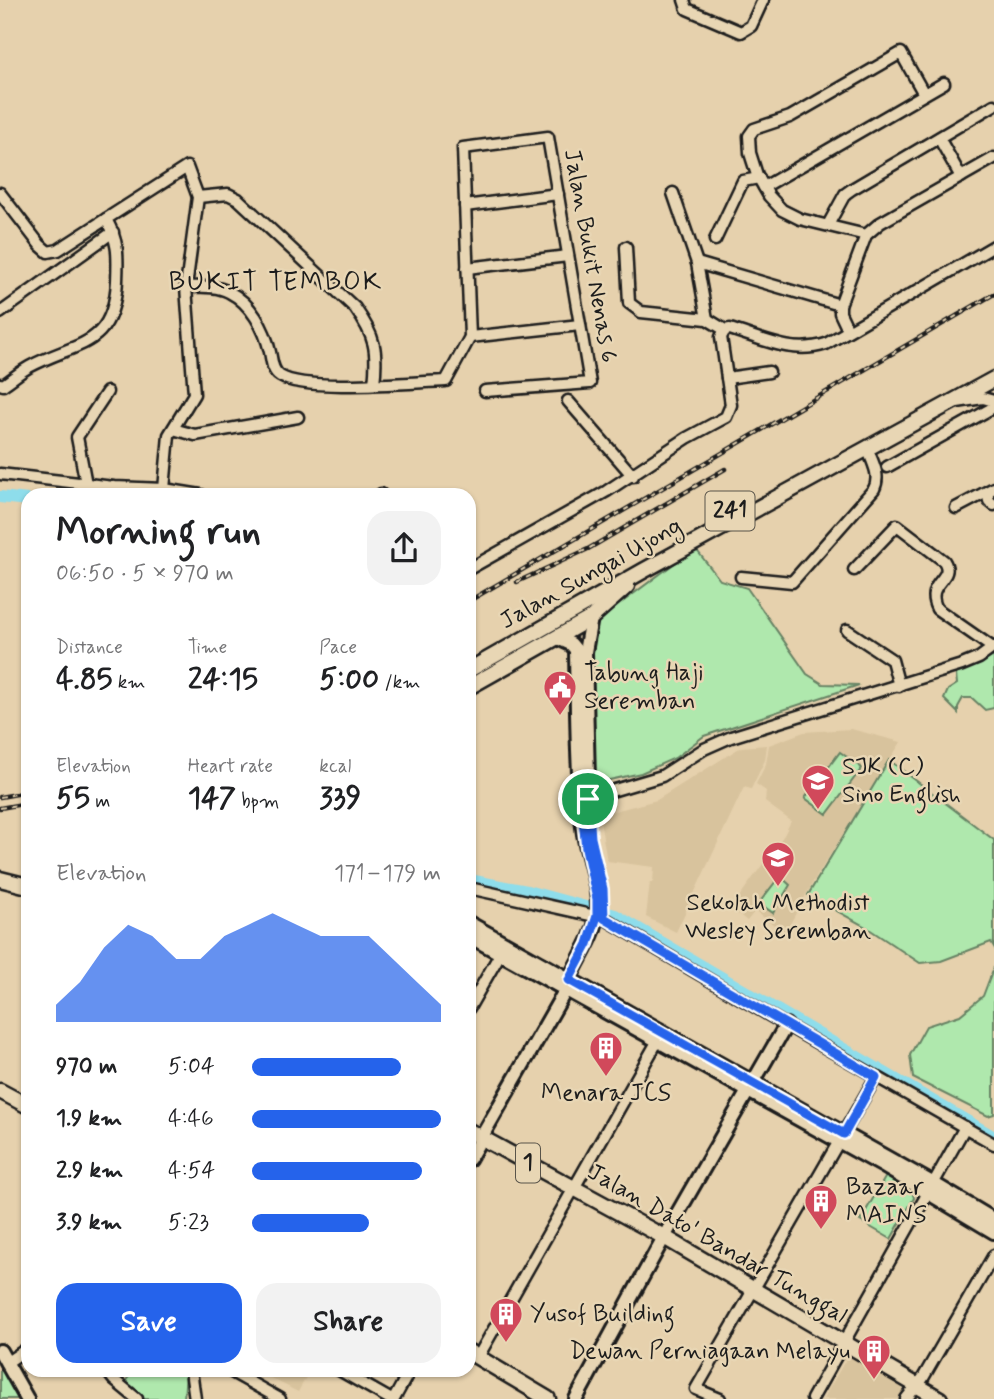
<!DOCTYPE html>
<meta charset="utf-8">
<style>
body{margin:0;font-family:Mynerve,sans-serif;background:#f2f2f2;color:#202124;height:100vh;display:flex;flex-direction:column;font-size:26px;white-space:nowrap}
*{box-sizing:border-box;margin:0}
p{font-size:23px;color:#757577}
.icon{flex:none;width:38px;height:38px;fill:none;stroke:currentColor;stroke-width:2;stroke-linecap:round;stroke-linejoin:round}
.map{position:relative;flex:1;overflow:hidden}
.drawer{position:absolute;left:21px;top:488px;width:455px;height:889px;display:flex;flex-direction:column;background:#fff;border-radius:21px;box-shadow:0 2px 5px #0004}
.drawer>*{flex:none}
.pin{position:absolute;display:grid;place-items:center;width:60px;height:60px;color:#fff;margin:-30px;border:4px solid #fff;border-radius:50%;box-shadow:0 2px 7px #0007}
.round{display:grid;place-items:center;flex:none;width:74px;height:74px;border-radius:21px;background:#f2f2f2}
.head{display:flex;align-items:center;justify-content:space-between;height:119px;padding:0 35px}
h1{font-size:38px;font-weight:700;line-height:52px}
.stats{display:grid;grid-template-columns:repeat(3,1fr);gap:10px;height:119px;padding:7px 35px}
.stats div{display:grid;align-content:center}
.stats b{font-size:30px;font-weight:700}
.stats small{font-size:19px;font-weight:400}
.stats p{font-size:19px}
.chart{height:196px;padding:14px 35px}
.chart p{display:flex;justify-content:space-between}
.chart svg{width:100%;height:126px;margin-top:7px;fill:#2563eb;opacity:.7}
.primary-button{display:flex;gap:14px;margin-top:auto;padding:14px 35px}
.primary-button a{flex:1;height:80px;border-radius:21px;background:#2563eb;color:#fff;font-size:28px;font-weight:700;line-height:80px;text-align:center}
.primary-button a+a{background:#f2f2f2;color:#202124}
ul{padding:0 35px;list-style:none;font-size:23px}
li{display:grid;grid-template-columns:112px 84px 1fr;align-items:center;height:52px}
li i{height:18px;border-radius:9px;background:#2563eb}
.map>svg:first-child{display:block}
.built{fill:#d8c39d}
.green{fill:#afe8ad;stroke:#668264;stroke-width:2}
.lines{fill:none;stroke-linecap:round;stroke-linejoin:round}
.river{stroke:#8eddeb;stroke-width:12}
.minor-casing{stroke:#1c1c1c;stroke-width:15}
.major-casing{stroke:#1c1c1c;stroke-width:18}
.highway-casing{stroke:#1c1c1c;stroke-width:19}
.minor{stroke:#e8d6b4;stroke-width:10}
.major{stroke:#e8d6b4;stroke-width:12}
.highway{stroke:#e8d6b4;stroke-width:14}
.rail-casing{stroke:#1c1c1c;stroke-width:4.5}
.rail{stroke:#e8d6b4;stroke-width:2;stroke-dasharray:5;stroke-linecap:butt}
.route-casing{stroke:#fff;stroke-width:14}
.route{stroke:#2563eb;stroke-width:9}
.labels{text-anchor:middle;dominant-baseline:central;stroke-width:5;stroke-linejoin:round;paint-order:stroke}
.shield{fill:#e8d6b4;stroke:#59544a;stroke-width:2}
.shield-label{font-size:23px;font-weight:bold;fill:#1c1c1c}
.street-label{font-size:24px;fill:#1c1c1c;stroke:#e8d6b4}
.poi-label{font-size:24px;fill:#1c1c1c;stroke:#e8d6b4;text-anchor:start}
.neighbourhood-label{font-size:26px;letter-spacing:2px;fill:#1c1c1c;stroke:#e8d6b4}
</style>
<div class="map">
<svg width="994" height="1399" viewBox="0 0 994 1399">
<rect width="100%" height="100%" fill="#e6d1ad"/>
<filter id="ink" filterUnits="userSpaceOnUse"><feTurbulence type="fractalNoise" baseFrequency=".0143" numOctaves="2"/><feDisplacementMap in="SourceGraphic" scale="14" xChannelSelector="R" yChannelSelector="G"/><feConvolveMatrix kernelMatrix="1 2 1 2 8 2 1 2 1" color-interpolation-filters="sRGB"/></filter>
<g filter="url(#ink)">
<g class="built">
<path d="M851,729L901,742L813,882L785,933L755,911L747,921L731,908L784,835L791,821L765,802L766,791L756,784L766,764L769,745L804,732Z"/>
<path d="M767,745L765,760L751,789L744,787L676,932L646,917L650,882H653L654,867L607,861L599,815L657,800L741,747Z"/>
<path d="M852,1358L901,1385L903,1392L907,1385L912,1399H823L846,1359Z"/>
<path d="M255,1370H310L298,1392Z"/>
</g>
<g class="green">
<path d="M695,548L720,580L747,588L807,674L823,684L859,685L704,736L675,758L641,773L605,781L593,775L587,634L593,624Z"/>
<path d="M994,656V708L985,710L972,698H963L958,707V713L944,699L948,690L957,684L956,674Z"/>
<path d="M840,752L862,768L827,814L805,798Z"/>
<path d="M889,760L994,840V947L991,942L941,961L920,963L866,927L808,895Z"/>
<path d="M780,876L790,885L773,913L759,903Z"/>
<path d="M994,967V1114L988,1116L913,1078L910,1055L926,1026L960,1015L983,996Z"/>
<path d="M886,1176L912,1191L914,1198L891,1239L860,1221Z"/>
<path d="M0,1363L22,1399H0Z"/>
<path d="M134,1370H186L184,1399H143L124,1383Z"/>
</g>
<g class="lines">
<g class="river">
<path d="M0,497L28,500"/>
<path d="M469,880L527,891L615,915L994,1137"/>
</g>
<defs>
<g id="minor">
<path d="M684,0L687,9L741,32L751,26L763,0"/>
<path d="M939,138L961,177"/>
<path d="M764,187L944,83"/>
<path d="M0,193L40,245L48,252L58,250L106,219"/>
<path d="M673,193L697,263L707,319"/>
<path d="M198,197L228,194L238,199L355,308C375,336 378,350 374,384"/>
<path d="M465,206L558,194"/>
<path d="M828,225L845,194L852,189L994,105"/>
<path d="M866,235L800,219L782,210L769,196L757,175L750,153L749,136L754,129L790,117L901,53L924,94"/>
<path d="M715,240L743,181L759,178"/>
<path d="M626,247L629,303L641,312L707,319L725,330L730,329C763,339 792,355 826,344L994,246"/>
<path d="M697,263L840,305"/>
<path d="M467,268L568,256"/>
<path d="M186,287C200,287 216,285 229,292C251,303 265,329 270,352C272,361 272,371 280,376C305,392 413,382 446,381L470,337L463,148L548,137L590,383L485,391"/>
<path d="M0,313L113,232"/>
<path d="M848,330L840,313V305L866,235L880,223L994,158"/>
<path d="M470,337L580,325"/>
<path d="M727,378L769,372"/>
<path d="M0,384L3,385C12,379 20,372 29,367C77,341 113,349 117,281C118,255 119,243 106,219L187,167L198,197L186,287L194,394L169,435L164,489"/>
<path d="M568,401L633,476"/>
<path d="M957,402L983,398L994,401"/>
<path d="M173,429L195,435L298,417"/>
<path d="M887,467L994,407"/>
<path d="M0,474L114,487L164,489L201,495"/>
<path d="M86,484L77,437L107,392"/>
<path d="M987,492L989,501L994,505"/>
<path d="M381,494V495"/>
<path d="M956,508L994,488"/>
<path d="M469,569L607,491L687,438L726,417L731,405L721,337L725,330"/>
<path d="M854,570L897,525L944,561C956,580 923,582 937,609L993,648"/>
<path d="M741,577L792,582L874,489C881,475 872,461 867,448"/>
<path d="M847,630L892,660L899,686"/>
<path d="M581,800L662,776L704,749L731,737L962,665L979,658L994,647"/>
<path d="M469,888L604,918L786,1025L994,1144"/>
<path d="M469,1008L500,954"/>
<path d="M478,1357L657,1042"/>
<path d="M6,1363L28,1348"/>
<path d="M106,1370L114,1380L137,1399"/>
<path d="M191,1370L195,1399"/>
<path d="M228,1370L280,1399"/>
<path d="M339,1370L390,1399"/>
<path d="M394,1399L410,1370"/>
<path d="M720,1399L696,1389L876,1077"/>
<path d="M812,1399L965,1127"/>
<path d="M906,1399L923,1378L994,1255"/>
</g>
<g id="major">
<path d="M588,780L585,652L591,618"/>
<path d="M469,923L934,1184L994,1220"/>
<path d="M469,936L885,1167L994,1232"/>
<path d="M469,1159L565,991C573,965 592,944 597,917C602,888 586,856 583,827C577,768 577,709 576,650L571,644L558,638"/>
<path d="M0,1351L27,1399"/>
<path d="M576,1399L664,1237L786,1025"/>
</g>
<g id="highway">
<path d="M469,670L643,571L994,379"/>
<path d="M469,687L591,618L627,586"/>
<path d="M0,879L28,886"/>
<path d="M0,1091L28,1106"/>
<path d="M469,1131L664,1237L940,1399"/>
<path d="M469,1352L548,1399"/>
</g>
</defs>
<use href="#minor" class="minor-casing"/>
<use href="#major" class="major-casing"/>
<use href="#highway" class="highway-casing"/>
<use href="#minor" class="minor"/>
<use href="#major" class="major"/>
<use href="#highway" class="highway"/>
<defs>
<g id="rail">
<path d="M517,582L588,549L725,469"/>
<path d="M469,601L994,294"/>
<path d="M0,797L28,792"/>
<path d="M0,808L28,803"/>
</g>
</defs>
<use href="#rail" class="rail-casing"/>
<use href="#rail" class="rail"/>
</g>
</g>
<g class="lines" filter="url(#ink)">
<defs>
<path id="route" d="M588,799L591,838L603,889L604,918L876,1077L844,1134L569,980L588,944L597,916V899L586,848L581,800Z"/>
</defs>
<use href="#route" class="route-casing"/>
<use href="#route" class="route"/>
</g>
<defs>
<symbol id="civic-pin" viewBox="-11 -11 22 30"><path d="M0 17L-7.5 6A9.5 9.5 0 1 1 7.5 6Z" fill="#d1495b" stroke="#e8d6b4"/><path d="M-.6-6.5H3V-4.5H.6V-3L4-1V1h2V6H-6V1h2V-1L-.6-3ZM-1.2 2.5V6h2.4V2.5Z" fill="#fff"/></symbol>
<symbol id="school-pin" viewBox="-11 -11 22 30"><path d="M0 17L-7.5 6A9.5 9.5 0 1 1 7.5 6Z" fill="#d1495b" stroke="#e8d6b4"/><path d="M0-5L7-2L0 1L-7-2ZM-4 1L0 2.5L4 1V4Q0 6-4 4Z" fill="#fff"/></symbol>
<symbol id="building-pin" viewBox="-11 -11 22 30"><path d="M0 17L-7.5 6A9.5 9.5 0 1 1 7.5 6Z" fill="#d1495b" stroke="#e8d6b4"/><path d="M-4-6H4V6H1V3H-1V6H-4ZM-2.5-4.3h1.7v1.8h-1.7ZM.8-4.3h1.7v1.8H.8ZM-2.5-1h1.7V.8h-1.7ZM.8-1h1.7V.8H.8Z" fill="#fff"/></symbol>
</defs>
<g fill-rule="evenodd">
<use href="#civic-pin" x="541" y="668" width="38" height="52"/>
<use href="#school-pin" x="799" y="762" width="38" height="52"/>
<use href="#school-pin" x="759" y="839" width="38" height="52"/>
<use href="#building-pin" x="587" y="1029" width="38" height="52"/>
<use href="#building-pin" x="802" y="1182" width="38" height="52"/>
<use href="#building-pin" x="487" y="1295" width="38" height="52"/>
<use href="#building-pin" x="855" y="1332" width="38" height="52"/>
</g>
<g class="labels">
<g class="shield">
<rect x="705.5" y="491.5" width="49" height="39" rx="5"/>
<rect x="516" y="1143.5" width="24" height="39" rx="5"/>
</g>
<g class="shield-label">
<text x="730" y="511">241</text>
<text x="528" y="1163">1</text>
</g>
<g class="street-label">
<text transform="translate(590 256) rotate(80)">Jalan Bukit Nenas 6</text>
<text transform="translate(591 574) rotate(-29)">Jalan Sungai Ujong</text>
<text transform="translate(717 1244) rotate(30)">Jalan Dato' Bandar Tunggal</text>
</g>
<g class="poi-label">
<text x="584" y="673">Tabung Haji<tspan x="584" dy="28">Seremban</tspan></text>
<text x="842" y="767">SJK (C)<tspan x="842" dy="28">Sino English</tspan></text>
<text x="778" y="903" text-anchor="middle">Sekolah Methodist<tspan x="778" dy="28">Wesley Seremban</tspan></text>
<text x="606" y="1093" text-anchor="middle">Menara JCS</text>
<text x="846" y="1187">Bazaar<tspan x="846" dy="28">MAINS</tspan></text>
<text x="530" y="1314">Yusof Building</text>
<text x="850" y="1351" text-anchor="end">Dewan Perniagaan Melayu</text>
</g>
<g class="neighbourhood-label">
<text x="276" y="283">BUKIT TEMBOK</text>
</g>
</g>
</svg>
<div class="pin" style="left:588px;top:799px;background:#1e9e55"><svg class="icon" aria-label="arrive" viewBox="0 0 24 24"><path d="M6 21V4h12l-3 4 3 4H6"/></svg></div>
<section class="drawer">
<div class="head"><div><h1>Morning run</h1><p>06:50 · 5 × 970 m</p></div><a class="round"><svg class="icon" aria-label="share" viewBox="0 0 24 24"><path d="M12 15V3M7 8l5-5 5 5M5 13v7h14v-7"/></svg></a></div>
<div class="stats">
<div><p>Distance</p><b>4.85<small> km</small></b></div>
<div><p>Time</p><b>24:15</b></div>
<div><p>Pace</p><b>5:00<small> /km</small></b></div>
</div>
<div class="stats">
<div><p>Elevation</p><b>55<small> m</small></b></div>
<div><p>Heart rate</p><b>147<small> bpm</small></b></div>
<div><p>kcal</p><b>339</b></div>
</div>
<div class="chart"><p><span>Elevation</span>171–179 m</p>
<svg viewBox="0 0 160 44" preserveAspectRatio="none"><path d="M0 44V38L10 30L20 18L30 10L40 14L50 22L60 22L70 14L80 10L90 6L100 10L110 14L120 14L130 14L140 22L150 30L160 38V44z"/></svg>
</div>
<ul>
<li><b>970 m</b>5:04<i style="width:79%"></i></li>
<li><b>1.9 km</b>4:46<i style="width:100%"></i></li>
<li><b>2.9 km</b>4:54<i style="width:90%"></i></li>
<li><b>3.9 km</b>5:23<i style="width:62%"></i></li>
</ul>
<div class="primary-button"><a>Save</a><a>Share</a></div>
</section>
</div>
